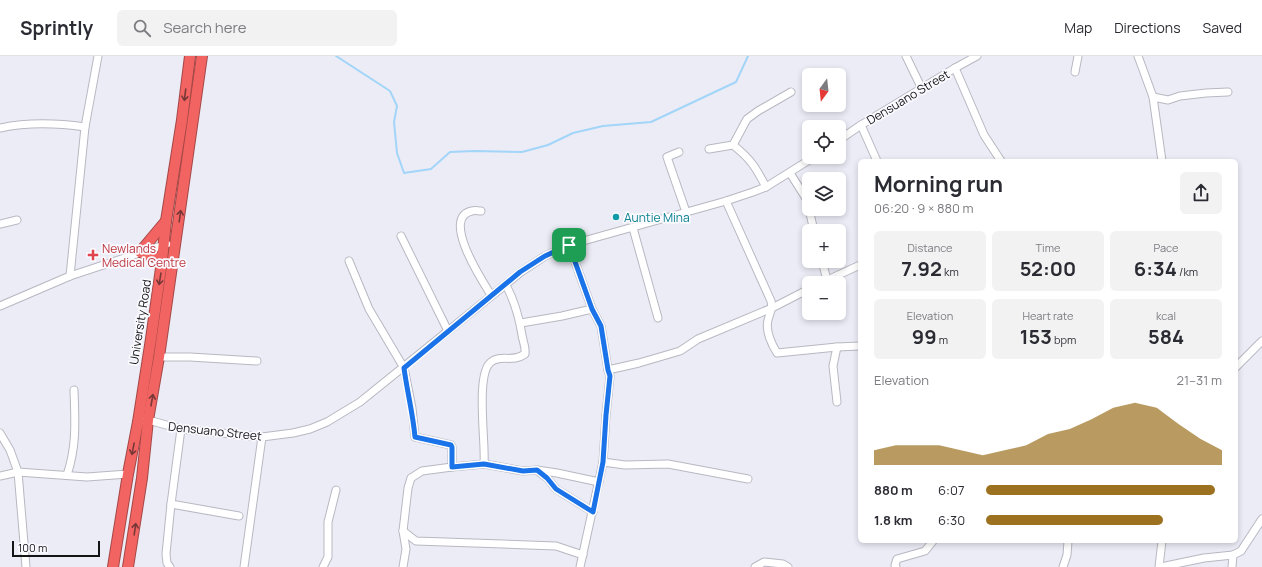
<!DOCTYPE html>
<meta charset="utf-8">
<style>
body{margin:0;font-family:Manrope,sans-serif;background:#f2f2f3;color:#2b2b33;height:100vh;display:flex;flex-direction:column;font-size:15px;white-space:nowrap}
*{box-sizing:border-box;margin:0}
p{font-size:13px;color:#7c7c81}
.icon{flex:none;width:22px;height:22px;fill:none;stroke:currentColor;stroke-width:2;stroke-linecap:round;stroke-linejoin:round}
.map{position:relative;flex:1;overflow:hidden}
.panel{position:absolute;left:858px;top:103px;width:380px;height:384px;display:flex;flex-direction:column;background:#fff;border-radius:6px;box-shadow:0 2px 6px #0003}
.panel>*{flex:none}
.needle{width:26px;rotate:195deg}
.fabs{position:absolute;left:802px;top:12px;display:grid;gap:8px}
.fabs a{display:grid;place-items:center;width:44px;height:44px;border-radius:6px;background:#fff;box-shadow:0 2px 6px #0003;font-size:20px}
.scale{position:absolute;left:12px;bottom:10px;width:88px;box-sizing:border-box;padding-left:4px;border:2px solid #141417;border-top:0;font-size:11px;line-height:14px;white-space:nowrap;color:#141417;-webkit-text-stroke:3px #fafaff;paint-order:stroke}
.pin{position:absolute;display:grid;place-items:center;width:34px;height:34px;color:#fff;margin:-17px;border-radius:8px;box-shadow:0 2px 6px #0006}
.round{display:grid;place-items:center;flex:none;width:42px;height:42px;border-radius:6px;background:#f2f2f3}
.headline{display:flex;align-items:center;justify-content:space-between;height:68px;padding:0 16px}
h1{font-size:22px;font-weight:700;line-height:30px}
.metrics{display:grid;grid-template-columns:repeat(3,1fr);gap:6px;height:68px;padding:4px 16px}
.metrics div{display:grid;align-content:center;border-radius:6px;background:#f2f2f3;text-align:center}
.metrics b{font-size:20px;font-weight:700}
.metrics small{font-size:11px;font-weight:400}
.metrics p{font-size:11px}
.chart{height:112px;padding:8px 16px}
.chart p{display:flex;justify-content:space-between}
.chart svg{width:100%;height:72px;margin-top:4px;fill:#9c7220;opacity:.7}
ul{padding:0 16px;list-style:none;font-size:13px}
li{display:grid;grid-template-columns:64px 48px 1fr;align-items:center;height:30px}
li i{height:10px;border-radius:5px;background:#9c7220}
header{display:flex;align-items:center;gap:24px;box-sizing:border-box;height:56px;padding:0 20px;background:#fff;border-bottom:1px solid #e1e1e2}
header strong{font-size:19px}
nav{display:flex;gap:22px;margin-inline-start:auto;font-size:14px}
.search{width:280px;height:36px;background:#f2f2f3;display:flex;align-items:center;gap:10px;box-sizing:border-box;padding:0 14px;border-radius:6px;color:#7c7c81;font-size:15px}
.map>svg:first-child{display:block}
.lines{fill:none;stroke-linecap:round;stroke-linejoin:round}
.stream{stroke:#a2d5f8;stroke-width:2}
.minor-casing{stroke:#b8b8c2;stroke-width:9}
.highway-casing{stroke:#a44847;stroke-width:12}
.minor{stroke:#fff;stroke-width:7}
.highway{stroke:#f26461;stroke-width:10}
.oneway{stroke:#783838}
.route-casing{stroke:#fff;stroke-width:8}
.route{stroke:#1a73e8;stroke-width:5}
.culture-dot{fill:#0f9aa8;stroke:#fafaff;stroke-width:1.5}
.health-dot{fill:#e0444e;stroke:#fafaff;stroke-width:1.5}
.labels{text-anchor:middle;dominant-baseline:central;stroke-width:3.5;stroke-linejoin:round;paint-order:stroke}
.street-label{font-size:12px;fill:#141417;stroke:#fafaff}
.culture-label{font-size:12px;fill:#0d838f;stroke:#fafaff;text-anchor:start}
.health-label{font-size:12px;fill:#be3a42;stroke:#fafaff;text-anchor:start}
</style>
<header>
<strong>Sprintly</strong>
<div class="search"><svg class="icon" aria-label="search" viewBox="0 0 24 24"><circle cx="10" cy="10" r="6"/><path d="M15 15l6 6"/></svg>Search here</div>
<nav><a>Map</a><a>Directions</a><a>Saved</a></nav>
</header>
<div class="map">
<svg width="1262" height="511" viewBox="0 0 1262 511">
<rect width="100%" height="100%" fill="#ececf7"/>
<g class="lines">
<path class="stream" d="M336,0L390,35L397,50L394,66L397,97L404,117L431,113L450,96L474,95L522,96L548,89L573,77L603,70L651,66L736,26L748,0"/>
<defs>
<g id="minor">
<path d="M906,0L922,33"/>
<path d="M1138,0L1153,41L1162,105"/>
<path d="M955,12L984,79L1001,105"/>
<path d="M1075,16L1078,0"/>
<path d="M1153,41L1168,44L1180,40L1206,37L1228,36"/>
<path d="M861,69L877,105"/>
<path d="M0,72C28,66 57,67 85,71"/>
<path d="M839,84L861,69L955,12L977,0"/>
<path d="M733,89C751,103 756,112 766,131"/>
<path d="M709,93L733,89L747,63L758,55L791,36"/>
<path d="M679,96L667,101L686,156"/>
<path d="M790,117L807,144L814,175"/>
<path d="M726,145L771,245C773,253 770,256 768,264C765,275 771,287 777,297L837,291L860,290"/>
<path d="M481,155C478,155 475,154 472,155C440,161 483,226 491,239"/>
<path d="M0,168L17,164"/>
<path d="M633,172L658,262"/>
<path d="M401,180L448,275"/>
<path d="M569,189L592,253L601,270L608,314L610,320L606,359L603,406L580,511"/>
<path d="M349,205L369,253L404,312L412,352L415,381L451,389L452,391V411"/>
<path d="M822,205L827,224"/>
<path d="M70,220L85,71L98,0"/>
<path d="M821,227L860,209"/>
<path d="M0,250L70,220L167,188"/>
<path d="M521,267L562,260L592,253"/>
<path d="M159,301H190L257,305"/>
<path d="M1236,311L1262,285"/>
<path d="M608,314L639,307L680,295L698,283L772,252L809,233"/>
<path d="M837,346L833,310L837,291"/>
<path d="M144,365L148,364L181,373L262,381L293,377L310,373L327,366L360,346L521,216L545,200L569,189L726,145L753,136L766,131L814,101"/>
<path d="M0,377L10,394L18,416L26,511"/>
<path d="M603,406L625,409L668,408L748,423"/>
<path d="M484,408C486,388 475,318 491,306C501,298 512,307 525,298C526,291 523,286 522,279C519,260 515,246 506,229"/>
<path d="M539,416L547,422L556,433L593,456"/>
<path d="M67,419C77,389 75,365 74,334"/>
<path d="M0,420L18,416L87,421L128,418"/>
<path d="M171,448L239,460"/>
<path d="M403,475L416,485L556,490L583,499"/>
<path d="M170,511L167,507L166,498L171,448L181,373"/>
<path d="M244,511L262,381"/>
<path d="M323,511L328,501V466L336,434"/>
<path d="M403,511L406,493L403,475L408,432L411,422L422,415L452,411L484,408L523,415L537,414L557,417L599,426"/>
<path d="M755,511L764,506L783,508L788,511"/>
<path d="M896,511L895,509L897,503L925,495L933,485"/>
<path d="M1063,511L1067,499L1068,485"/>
<path d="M1159,511L1162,485"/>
<path d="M1161,511L1204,502L1233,499L1241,495L1262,463"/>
<path d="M1232,511L1233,499"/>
</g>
<g id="highway">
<path d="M162,205L155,201L140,196L166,165"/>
<path d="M113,511L128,418L138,366L151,283L162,205L166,165L182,64L190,0"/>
<path d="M128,511L142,422L148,364L159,301L202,0"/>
</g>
</defs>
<use href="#minor" class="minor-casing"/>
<use href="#highway" class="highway-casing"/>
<use href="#minor" class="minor"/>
<use href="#highway" class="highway"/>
</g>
<defs><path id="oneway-shaft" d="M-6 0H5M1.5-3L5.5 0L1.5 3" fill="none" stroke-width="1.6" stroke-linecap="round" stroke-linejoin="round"/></defs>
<g class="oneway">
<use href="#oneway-shaft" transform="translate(185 39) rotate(97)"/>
<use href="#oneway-shaft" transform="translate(180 160) rotate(-82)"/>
<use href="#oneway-shaft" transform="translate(160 223) rotate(99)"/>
<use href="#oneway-shaft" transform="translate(152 344) rotate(-80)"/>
<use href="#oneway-shaft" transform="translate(133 393) rotate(101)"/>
<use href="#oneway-shaft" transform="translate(135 473) rotate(-82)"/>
</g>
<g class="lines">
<defs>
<path id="route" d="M569,189L592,253L601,270L608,314L610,320L606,359L603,406L593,456L556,433L547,422L537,414L523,415L484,408L452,411V391L451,389L415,381C413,358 407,335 404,312L520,216L545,200Z"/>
</defs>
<use href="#route" class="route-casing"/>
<use href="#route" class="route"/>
</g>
<circle class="culture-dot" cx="616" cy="161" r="4"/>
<path class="health-dot" d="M91 193h4v4h4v4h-4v4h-4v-4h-4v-4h4z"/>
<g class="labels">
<g class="street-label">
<text transform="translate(908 41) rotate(-31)">Densuano Street</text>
<text transform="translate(140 266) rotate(-81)">University Road</text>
<text transform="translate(215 375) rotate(6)">Densuano Street</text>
</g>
<g class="culture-label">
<text x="624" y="161">Auntie Mina</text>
</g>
<g class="health-label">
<text x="102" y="192">Newlands<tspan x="102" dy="14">Medical Centre</tspan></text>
</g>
</g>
</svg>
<div class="fabs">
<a><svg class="needle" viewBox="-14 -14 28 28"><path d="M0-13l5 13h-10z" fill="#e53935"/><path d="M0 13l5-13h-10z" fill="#7c7c81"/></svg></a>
<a><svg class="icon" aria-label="locate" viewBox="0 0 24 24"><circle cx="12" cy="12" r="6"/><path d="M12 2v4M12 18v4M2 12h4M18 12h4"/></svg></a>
<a><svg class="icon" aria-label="layers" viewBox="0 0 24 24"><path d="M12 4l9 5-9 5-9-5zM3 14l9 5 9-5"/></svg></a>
<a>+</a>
<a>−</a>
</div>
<div class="scale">100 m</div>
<div class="pin" style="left:569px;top:189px;background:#1e9e55"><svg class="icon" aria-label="arrive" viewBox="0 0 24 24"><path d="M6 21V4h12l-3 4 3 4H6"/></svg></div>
<section class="panel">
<div class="headline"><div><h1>Morning run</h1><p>06:20 · 9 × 880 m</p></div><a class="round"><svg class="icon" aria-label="share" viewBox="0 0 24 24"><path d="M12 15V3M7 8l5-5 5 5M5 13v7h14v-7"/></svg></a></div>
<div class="metrics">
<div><p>Distance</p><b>7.92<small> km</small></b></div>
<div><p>Time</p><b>52:00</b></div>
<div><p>Pace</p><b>6:34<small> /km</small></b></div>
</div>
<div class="metrics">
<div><p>Elevation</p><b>99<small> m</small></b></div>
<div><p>Heart rate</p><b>153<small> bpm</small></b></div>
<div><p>kcal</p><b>584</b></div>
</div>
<div class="chart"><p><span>Elevation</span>21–31 m</p>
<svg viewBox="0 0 160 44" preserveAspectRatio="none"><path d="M0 44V35L10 32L20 32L30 32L40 35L50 38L60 35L70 32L80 25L90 22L100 16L110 9L120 6L130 9L140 19L150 28L160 35V44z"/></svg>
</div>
<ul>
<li><b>880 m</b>6:07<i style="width:97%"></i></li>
<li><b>1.8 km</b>6:30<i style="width:75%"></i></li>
</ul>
</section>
</div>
